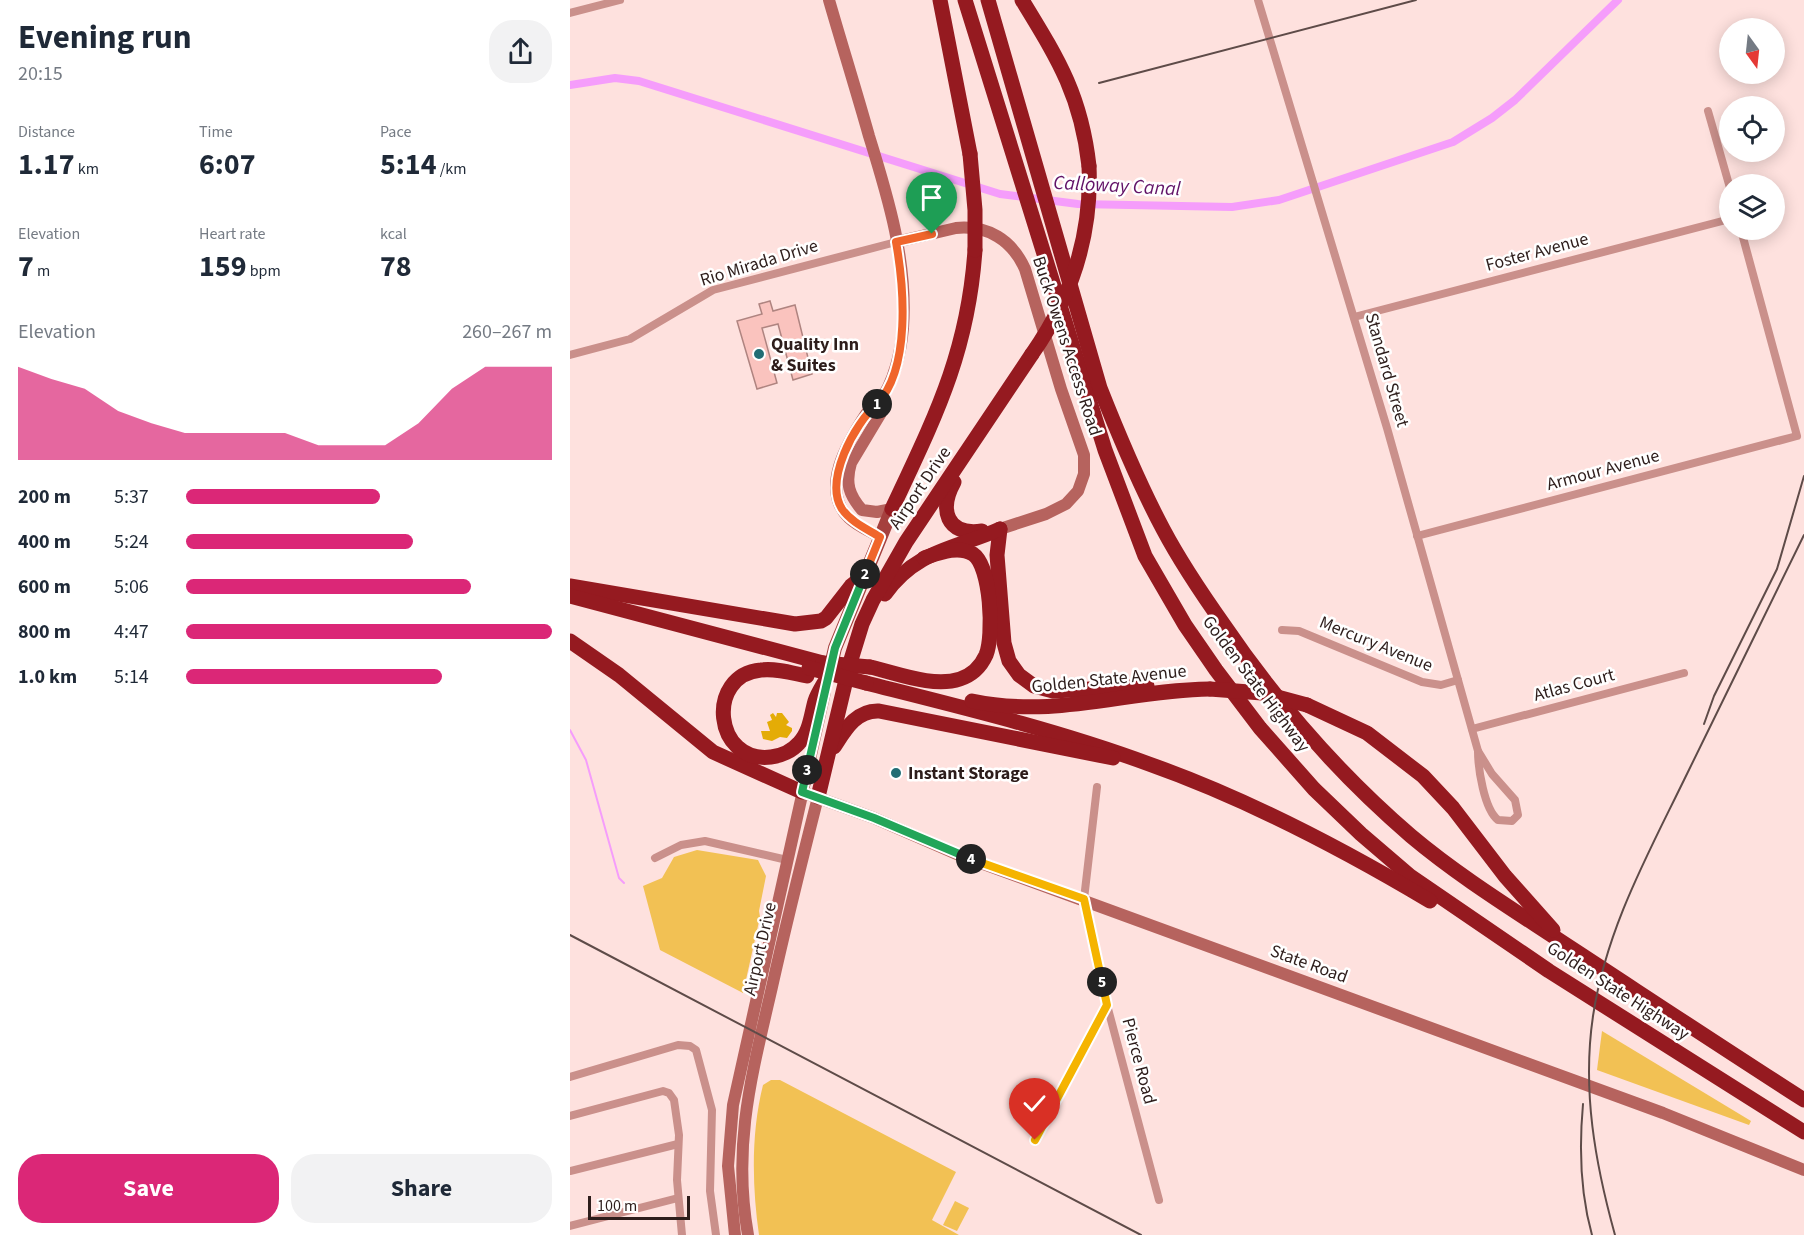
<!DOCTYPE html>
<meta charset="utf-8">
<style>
body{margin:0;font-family:"Source Sans 3",sans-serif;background:#f2f2f3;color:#1f2937;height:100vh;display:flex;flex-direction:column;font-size:22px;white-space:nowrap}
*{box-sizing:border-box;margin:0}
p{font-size:20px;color:#747a83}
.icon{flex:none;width:33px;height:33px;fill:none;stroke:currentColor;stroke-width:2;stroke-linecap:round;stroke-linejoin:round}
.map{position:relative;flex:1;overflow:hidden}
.details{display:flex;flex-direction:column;background:#fff;width:570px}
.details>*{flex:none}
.needle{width:39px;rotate:165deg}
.controls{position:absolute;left:1149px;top:18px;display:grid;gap:12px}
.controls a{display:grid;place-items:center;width:66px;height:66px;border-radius:50%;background:#fff;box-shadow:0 3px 15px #0003;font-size:30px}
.scale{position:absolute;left:18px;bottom:15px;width:102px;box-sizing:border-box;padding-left:6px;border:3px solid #2d1d1b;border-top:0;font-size:16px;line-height:21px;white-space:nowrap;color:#2d1d1b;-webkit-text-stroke:4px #fff;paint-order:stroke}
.pin{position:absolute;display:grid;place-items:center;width:51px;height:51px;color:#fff;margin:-62px -26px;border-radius:50% 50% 50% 0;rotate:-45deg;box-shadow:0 0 6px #0007}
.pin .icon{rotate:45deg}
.km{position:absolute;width:30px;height:30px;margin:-15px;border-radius:50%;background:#222;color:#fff;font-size:16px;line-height:30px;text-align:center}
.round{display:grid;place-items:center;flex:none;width:63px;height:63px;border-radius:24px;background:#f2f2f3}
.headline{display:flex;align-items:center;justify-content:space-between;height:102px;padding:0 18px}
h1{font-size:33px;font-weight:700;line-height:45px}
.metrics{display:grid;grid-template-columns:repeat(3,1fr);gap:9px;height:102px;padding:6px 18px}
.metrics div{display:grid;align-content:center}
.metrics b{font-size:30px;font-weight:700}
.metrics small{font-size:16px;font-weight:400}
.metrics p{font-size:16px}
.chart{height:168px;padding:12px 18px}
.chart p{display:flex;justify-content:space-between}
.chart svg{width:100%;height:108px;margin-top:6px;fill:#db2777;opacity:.7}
.action{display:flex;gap:12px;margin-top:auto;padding:12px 18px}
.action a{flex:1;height:69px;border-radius:24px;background:#db2777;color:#fff;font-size:24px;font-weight:700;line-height:69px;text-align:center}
.action a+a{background:#f2f2f3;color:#1f2937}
ul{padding:0 18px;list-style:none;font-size:20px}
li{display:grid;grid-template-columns:96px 72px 1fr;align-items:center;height:45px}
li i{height:15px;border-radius:8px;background:#db2777}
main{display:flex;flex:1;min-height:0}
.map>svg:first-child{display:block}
.green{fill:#f2c154}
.forest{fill:#e4ac06}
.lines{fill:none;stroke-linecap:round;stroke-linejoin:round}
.stream{stroke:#f59dfb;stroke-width:2}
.canal{stroke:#f59dfb;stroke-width:8}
.building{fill:#fac3be;stroke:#af8480;stroke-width:1.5}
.street{stroke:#ca908b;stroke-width:8}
.secondary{stroke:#b6635e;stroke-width:12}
.primary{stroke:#a5403e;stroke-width:14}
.highway{stroke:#951a20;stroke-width:15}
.rail{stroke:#5e4b48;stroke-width:2}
.highway-bridge{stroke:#951a20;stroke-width:15}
.split-1-casing{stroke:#fff;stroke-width:12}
.split-2-casing{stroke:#fff;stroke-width:12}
.split-3-casing{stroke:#fff;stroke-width:12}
.split-4-casing{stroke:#fff;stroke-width:12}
.split-5-casing{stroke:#fff;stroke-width:12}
.split-6-casing{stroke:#fff;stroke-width:12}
.split-1{stroke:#f0652b;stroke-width:8}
.split-2{stroke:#f0652b;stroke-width:8}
.split-3{stroke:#22a559;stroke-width:8}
.split-4{stroke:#22a559;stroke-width:8}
.split-5{stroke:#f5b400;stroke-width:8}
.split-6{stroke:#f5b400;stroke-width:8}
.poi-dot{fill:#226d74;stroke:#fff;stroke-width:2}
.labels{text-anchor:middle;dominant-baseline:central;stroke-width:5;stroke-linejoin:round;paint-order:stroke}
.street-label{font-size:18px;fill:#2d1d1b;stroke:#fff}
.poi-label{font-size:18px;font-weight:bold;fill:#2d1d1b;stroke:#fff;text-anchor:start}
.water-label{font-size:20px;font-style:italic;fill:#621368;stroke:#fff}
</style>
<main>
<section class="details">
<div class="headline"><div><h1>Evening run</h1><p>20:15</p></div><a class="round"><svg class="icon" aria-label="share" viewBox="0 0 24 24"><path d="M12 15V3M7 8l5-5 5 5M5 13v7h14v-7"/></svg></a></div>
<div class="metrics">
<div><p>Distance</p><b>1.17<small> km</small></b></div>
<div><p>Time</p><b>6:07</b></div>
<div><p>Pace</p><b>5:14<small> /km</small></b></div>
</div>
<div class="metrics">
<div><p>Elevation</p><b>7<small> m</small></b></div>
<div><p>Heart rate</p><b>159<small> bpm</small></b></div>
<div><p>kcal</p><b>78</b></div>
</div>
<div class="chart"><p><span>Elevation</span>260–267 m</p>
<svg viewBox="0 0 160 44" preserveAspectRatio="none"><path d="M0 44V6L10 11L20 15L30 24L40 29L50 33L60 33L70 33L80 33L90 38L100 38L110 38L120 29L130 15L140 6L150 6L160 6V44z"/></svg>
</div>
<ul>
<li><b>200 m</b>5:37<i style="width:53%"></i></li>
<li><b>400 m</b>5:24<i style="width:62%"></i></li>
<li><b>600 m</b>5:06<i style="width:78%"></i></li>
<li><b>800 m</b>4:47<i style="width:100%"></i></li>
<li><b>1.0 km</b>5:14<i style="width:70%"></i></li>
</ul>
<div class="action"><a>Save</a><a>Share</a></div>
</section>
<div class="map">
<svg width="1234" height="1235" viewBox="0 0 1234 1235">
<rect width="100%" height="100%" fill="#fee1de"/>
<g class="green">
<path d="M127,850L188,860L196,876L189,911L190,917L173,993L90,950L73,886L92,878L104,857Z"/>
<path d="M1032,1031L1181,1121L1179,1125L1027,1070Z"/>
<path d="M201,1080H210L386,1172L362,1220L389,1235H189C182,1186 181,1133 193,1085Z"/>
<path d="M385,1201L399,1208L387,1231L373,1225Z"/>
</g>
<path class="forest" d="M203,713L206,717L207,713H212L219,722L216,725L222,728V731L217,738L210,737L202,741L193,739L191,731H200L197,722L202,720L200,715Z"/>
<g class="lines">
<path class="stream" d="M0,730L16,760L49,878L54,883"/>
<path class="canal" d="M0,85L45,78L69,81L430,194L508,204L662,207L709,200L883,142L922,118L945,100L1048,0"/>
</g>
<path class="building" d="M200,301L203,311L225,305L242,374L223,380L208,324L192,328L207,383L187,389L167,321L192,314L189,304Z"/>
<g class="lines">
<g class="street">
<path d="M688,0L817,428L908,751"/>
<path d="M0,13L50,0"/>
<path d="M1138,111L1160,188"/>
<path d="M784,317L1160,219"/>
<path d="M0,355L60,339L143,290L326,242"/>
<path d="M847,536L1227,436L1171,230"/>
<path d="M712,630L729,631L852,682L871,685L888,680"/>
<path d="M902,729L1114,673"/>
<path d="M908,751L922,774L945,800L948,815L942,821L928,820C914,809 908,768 908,751Z"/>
<path d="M527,787L514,899L537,1005L589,1200"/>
<path d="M85,858L111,845L135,841L217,860"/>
<path d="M0,1077L108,1045L120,1046L126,1050L142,1110L140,1191L146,1235"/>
<path d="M0,1116L93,1091L99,1093L104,1100L109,1135L107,1180L112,1235"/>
<path d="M465,1140L537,1005"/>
<path d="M0,1171L108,1144"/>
<path d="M0,1226L108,1198"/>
</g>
<g class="secondary">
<path d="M259,0C272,45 286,90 299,136C318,197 338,263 333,328C331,351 324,383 309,402C306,406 300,409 296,414C278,441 249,489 279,518C287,526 300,531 310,537"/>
<path d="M326,242L386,228C418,225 442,240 455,269L491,389L514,455V474L508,491L496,504L476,514L430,529"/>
<path d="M309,402L311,413L281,463C275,483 279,495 292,510L307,512L322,509"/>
<path d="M232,792L304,818L389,855L1093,1113L1234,1170"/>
<path d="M165,1235L158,1166L163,1105L255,692"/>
<path d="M178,1235C162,1145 182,1074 202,987C216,924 232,860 248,797"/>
</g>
<path class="primary" d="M259,674L265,648L322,509"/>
<g class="highway">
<path d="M370,0L400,154"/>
<path d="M395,0L535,450L575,556L615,625L646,670L690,728L744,789L791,834L840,876L979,971L1234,1132"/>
<path d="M418,0L530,388C549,436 569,484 593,529C611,563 632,594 654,625C707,703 769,774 841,836C891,878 947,912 1001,948C1079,999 1156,1050 1234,1100"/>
<path d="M452,0C488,59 511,95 519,166"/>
<path d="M384,482C369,509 376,536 412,531"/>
<path d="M322,509C365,417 398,353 405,250"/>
<path d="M430,529L427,555L434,643L439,661L449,675L464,686L483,691L577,686"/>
<path d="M0,586L225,624L251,621L256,618L281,586L295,575"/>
<path d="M315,594C346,550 385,549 430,529"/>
<path d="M0,596L253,663"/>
<path d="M0,641L49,675L143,752L232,792"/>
<path d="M300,667C327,673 363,688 390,679C402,675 411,666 416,655C424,636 421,566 403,554C388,545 369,553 354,558"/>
<path d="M237,676C222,673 206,668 191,670C135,675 144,764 201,757C211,756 222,751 229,743C240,732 241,715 245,701C248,692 254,684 258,676"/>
<path d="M296,683C391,707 487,730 579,764C678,799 771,848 860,901"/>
<path d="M402,701C487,719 557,690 640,689"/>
<path d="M737,705L797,733L853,776L883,808L935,876L983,930"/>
<path d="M264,747C275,730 286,710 309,711L543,758"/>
<path d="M248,797L280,663L292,624L303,600L336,542L462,354"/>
</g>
<g class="rail">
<path d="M529,83L846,0"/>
<path d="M1134,724L1144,696L1207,569L1234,476"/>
<path d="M0,935L571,1235"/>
<path d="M1013,1104C1009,1148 1010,1192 1022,1235"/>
<path d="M1045,1235C1025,1163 1012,1090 1023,1016C1036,930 1077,856 1114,780C1154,698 1194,617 1234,535"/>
</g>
<g class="highway-bridge">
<path d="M400,154L405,210V250"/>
<path d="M462,354C502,297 522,235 519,166"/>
<path d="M253,663L300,667"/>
<path d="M239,668L296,683"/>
<path d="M640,689L692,693L737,705"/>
</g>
</g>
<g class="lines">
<defs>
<path id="split-1" d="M307,404C341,368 334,287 326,242L362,234"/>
<path id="split-2" d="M295,574L310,537C297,529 281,522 272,509C254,481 284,424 307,404"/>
<path id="split-3" d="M237,770L265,648L295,574"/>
<path id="split-4" d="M237,770L232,792L304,818L401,859"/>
<path id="split-5" d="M401,859L514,899L532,982"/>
<path id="split-6" d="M465,1140L537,1005L532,982"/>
</defs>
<use href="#split-1" class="split-1-casing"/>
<use href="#split-2" class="split-2-casing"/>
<use href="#split-3" class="split-3-casing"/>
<use href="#split-4" class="split-4-casing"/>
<use href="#split-5" class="split-5-casing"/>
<use href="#split-6" class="split-6-casing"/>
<use href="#split-1" class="split-1"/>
<use href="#split-2" class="split-2"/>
<use href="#split-3" class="split-3"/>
<use href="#split-4" class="split-4"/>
<use href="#split-5" class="split-5"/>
<use href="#split-6" class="split-6"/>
</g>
<g class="poi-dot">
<circle cx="189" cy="354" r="6"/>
<circle cx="326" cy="773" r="6"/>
</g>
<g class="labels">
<g class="street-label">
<text transform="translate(967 252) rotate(-15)">Foster Avenue</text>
<text transform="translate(189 263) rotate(-17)">Rio Mirada Drive</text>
<text transform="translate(497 346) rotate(72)">Buck Owens Access Road</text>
<text transform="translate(817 370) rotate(74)">Standard Street</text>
<text transform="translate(1033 470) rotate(-15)">Armour Avenue</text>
<text transform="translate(350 488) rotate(-56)">Airport Drive</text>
<text transform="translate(806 644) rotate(22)">Mercury Avenue</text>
<text transform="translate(539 679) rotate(-6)">Golden State Avenue</text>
<text transform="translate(686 684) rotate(53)">Golden State Highway</text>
<text transform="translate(1004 685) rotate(-15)">Atlas Court</text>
<text transform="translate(190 949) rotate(-77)">Airport Drive</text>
<text transform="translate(739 964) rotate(20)">State Road</text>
<text transform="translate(1048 991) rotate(33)">Golden State Highway</text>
<text transform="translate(569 1061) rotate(75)">Pierce Road</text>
</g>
<g class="poi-label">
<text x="201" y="344">Quality Inn<tspan x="201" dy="21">&amp; Suites</tspan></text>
<text x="338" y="773">Instant Storage</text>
</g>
<g class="water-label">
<text transform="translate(547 186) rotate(3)">Calloway Canal</text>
</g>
</g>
</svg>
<div class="controls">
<a><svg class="needle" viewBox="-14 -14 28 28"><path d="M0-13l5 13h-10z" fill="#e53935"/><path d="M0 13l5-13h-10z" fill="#747a83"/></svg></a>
<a><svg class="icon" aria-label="locate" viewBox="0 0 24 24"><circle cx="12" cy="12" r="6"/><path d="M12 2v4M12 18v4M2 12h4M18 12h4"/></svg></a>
<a><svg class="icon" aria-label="layers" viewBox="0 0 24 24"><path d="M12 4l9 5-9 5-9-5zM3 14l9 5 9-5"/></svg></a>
</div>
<div class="scale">100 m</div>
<div class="pin" style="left:362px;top:234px;background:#1e9e55"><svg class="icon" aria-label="arrive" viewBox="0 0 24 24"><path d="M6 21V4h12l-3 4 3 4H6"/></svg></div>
<div class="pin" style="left:465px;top:1140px;background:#d93025"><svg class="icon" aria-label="check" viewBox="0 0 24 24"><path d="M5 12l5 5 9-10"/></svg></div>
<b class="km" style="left:307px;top:404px">1</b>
<b class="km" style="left:295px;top:574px">2</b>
<b class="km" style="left:237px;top:770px">3</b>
<b class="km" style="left:401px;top:859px">4</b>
<b class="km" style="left:532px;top:982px">5</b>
</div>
</main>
